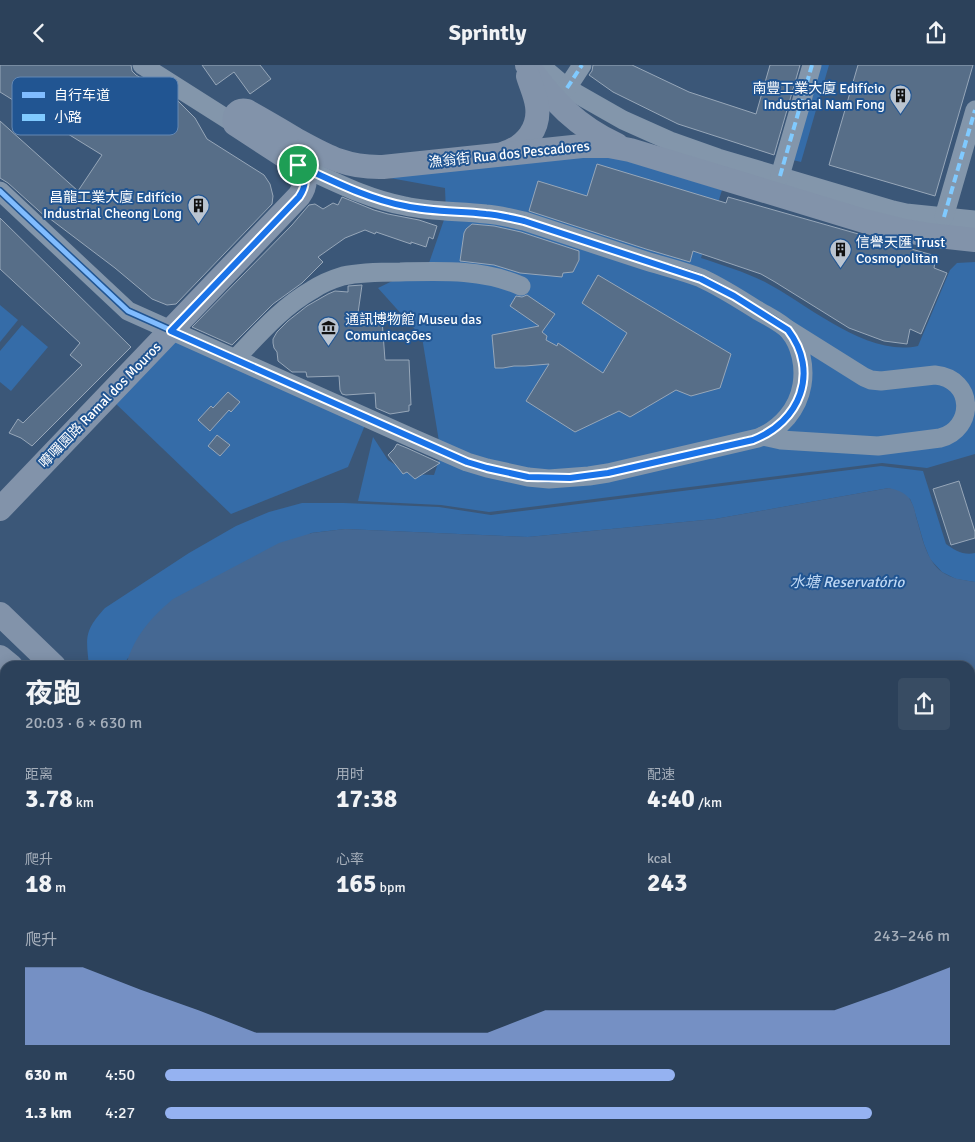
<!DOCTYPE html>
<html lang="zh">
<meta charset="utf-8">
<style>
body{margin:0;font-family:Signika,"Noto Sans SC",sans-serif;background:#384c63;color:#f1f3f6;height:100vh;display:flex;flex-direction:column;font-size:19px;white-space:nowrap}
*{box-sizing:border-box;margin:0}
p{font-size:16px;color:#a6afbb}
.icon{flex:none;width:28px;height:28px;fill:none;stroke:currentColor;stroke-width:2;stroke-linecap:round;stroke-linejoin:round}
.map{position:relative;flex:1;overflow:hidden}
.side{position:absolute;left:0px;top:596px;width:975px;height:481px;display:flex;flex-direction:column;background:#2c415a;border-radius:15px 15px 0 0;box-shadow:0 2px 12px #0003,0 0 0 1px #485a70}
.side>*{flex:none}
.pin{position:absolute;display:grid;place-items:center;width:42px;height:42px;color:#fff;margin:-21px;border:2px solid #fff;border-radius:50%;box-shadow:0 1px 5px #0007}
.round{display:grid;place-items:center;flex:none;width:52px;height:52px;border-radius:5px;background:#384c63}
.summary{display:flex;align-items:center;justify-content:space-between;height:85px;padding:0 25px}
h1{font-size:28px;font-weight:700;line-height:38px}
.metrics{display:grid;grid-template-columns:repeat(3,1fr);gap:8px;height:85px;padding:5px 25px}
.metrics div{display:grid;align-content:center}
.metrics b{font-size:25px;font-weight:700}
.metrics small{font-size:14px;font-weight:400}
.metrics p{font-size:14px}
.chart{height:140px;padding:10px 25px}
.chart p{display:flex;justify-content:space-between}
.chart svg{width:100%;height:90px;margin-top:5px;fill:#95b2f1;opacity:.7}
ul{padding:0 25px;list-style:none;font-size:16px}
li{display:grid;grid-template-columns:80px 60px 1fr;align-items:center;height:38px}
li i{height:12px;border-radius:6px;background:#95b2f1}
header{display:flex;justify-content:space-between;align-items:center;height:65px;padding:0 25px;background:#2c415a;font-size:22px;font-weight:700}
.map>svg:first-child{display:block}
.green{fill:#356ca8}
.water{fill:#456893}
.building{fill:#576e88;stroke:#97a7b9}
.lines{fill:none;stroke-linecap:round;stroke-linejoin:round}
.minor{stroke:#8396ab;stroke-width:19}
.major{stroke:#8293aa;stroke-width:24}
.quiet{stroke:#80caff;stroke-width:4;stroke-dasharray:8 4;stroke-linecap:butt}
.cycleway-casing{stroke:#215592;stroke-width:8}
.cycleway{stroke:#80bcff;stroke-width:5}
.route-casing{stroke:#fff;stroke-width:10}
.route{stroke:#1a73e8;stroke-width:6}
.labels{text-anchor:middle;dominant-baseline:central;stroke-width:4;stroke-linejoin:round;paint-order:stroke}
.poi-label{font-size:14px;fill:#fff;stroke:#215592;text-anchor:end}
.street-label{font-size:14px;fill:#fff;stroke:#215592}
.water-label{font-size:15px;font-style:italic;fill:#bfd8f4;stroke:#215592}
.key{fill:#215592;stroke:#6488b3;stroke-width:1}
.key-label{font-size:14px;fill:#fff}
</style>
<header><svg class="icon" aria-label="back" viewBox="0 0 24 24"><path d="M15 5l-7 7 7 7"/></svg>Sprintly<svg class="icon" aria-label="share" viewBox="0 0 24 24"><path d="M12 15V3M7 8l5-5 5 5M5 13v7h14v-7"/></svg></header>
<div class="map">
<svg width="975" height="1077" viewBox="0 0 975 1077">
<rect width="100%" height="100%" fill="#3b5778"/>
<g class="green">
<path d="M817,0H829L801,97L789,94Z"/>
<path d="M605,89L722,125L701,193C722,200 745,207 765,217C809,240 866,292 918,281L950,205L957,198L975,197V389L927,403L882,398L489,447L441,440L358,436L373,372L388,395L409,409L434,410L441,389L422,272L378,223L429,198L446,149L445,123L368,109Z"/>
<path d="M0,240L18,255L0,277Z"/>
<path d="M22,260L48,282L11,326L0,317V286Z"/>
<path d="M176,273L365,360L348,402L231,449L114,337Z"/>
<path d="M881,401L923,406L946,479C954,485 964,491 975,488V517L956,514L942,507L930,494L924,479L913,441L910,434L889,423L715,454L528,472L345,464L311,468L127,594L126,601H89C86,572 84,566 105,543L189,488L236,461L269,447L302,438H344L439,442L491,450Z"/>
<path d="M0,605L5,609V675L0,666Z"/>
<path d="M5,841V1072L7,1073L6,1077H0V871Z"/>
</g>
<path class="water" d="M889,423C897,425 904,427 909,433C913,439 915,445 916,452C922,470 925,494 942,507C952,514 963,515 975,517V1077H86V1072H970V601H126C133,573 151,552 173,534L279,478L312,468L345,464L528,472L715,454Z"/>
<g class="building">
<path d="M0,0H131L132,6L136,10L178,36L195,53L207,74L264,110L270,119L273,131L272,139L176,239L167,240L152,234L115,203L49,153L48,154L8,118L0,113V56L78,126L102,90L0,27Z"/>
<path d="M202,0H260L271,14L250,29L234,7L216,20Z"/>
<path d="M593,0H632L689,27L756,49L770,0H800L774,90L678,59L613,27L589,10L592,6Z"/>
<path d="M858,0H973L935,131L829,100Z"/>
<path d="M597,99L726,138L728,132L936,191L934,203L947,208L921,269L910,264L907,279L884,276L849,263L775,217L761,209L693,186L690,197L646,184L529,146L538,116L587,131Z"/>
<path d="M342,132L374,145L388,149L419,155L437,161L433,174L429,172L426,182L411,177V179L376,167L375,169L365,165L345,173L318,192L323,197L302,218L273,239L232,280L192,262L292,160L309,140L315,139L323,144L333,138L338,140Z"/>
<path d="M0,153L131,282L32,381L21,373L9,368L18,354L23,358L82,300L70,290L80,278L0,204Z"/>
<path d="M472,159L494,161L521,167L579,186V195L573,207L563,208L562,212L520,208L494,200L460,196L464,168L466,164Z"/>
<path d="M598,210L731,289L720,323L691,331L676,325L630,352L619,346L575,367L526,336L549,299L525,301H514L503,303H495L492,270L539,261L510,241L516,231L522,232L527,230L555,249L542,267L547,271L546,275L557,281L558,278L603,308L627,268L582,238Z"/>
<path d="M362,220L357,255H382L385,295H409L411,340H409V346L390,349L376,343L375,328L346,330L342,329L340,325L339,311L307,312L306,307H292L278,296L277,287L274,283L273,278V274L277,267L288,256L307,241L328,229L335,226L348,227V221Z"/>
<path d="M228,327L240,337L231,347L229,345L210,366L198,355L211,341L213,343Z"/>
<path d="M217,370L230,380L220,391L208,381Z"/>
<path d="M397,379L407,383L440,398L415,414L407,407L403,409L388,390L394,384Z"/>
<path d="M959,416L975,467V473L951,480L933,424Z"/>
</g>
<g class="lines">
<g class="minor">
<path d="M142,0L235,59"/>
<path d="M540,0L567,23L579,30L623,55L670,76L718,93L893,145L906,148L975,155"/>
<path d="M567,23L582,0"/>
<path d="M780,111L812,0"/>
<path d="M0,126L128,246L412,373L467,397L487,403L528,412L549,414L589,411L608,408L758,373C781,364 798,344 802,320C805,302 801,280 789,266C782,258 767,251 757,245C739,234 721,222 701,213C683,206 662,201 643,195C603,182 564,169 524,156C511,153 499,150 486,149C459,146 432,147 405,141C367,134 333,116 298,100"/>
<path d="M944,152L975,45"/>
<path d="M235,294C259,269 282,242 312,225C321,219 333,214 343,211C361,207 382,207 400,207C441,206 483,204 521,221"/>
<path d="M763,371L781,375L878,381L940,373C975,364 975,314 935,310L881,316L871,315L864,312L789,265"/>
</g>
<g class="major">
<path d="M527,0C553,36 576,61 617,80"/>
<path d="M505,88C526,81 540,63 537,41C536,31 531,21 528,11"/>
<path d="M0,444L299,131C307,120 306,110 298,100L235,59C233,50 238,44 247,46C263,55 279,64 295,74C326,91 346,103 383,102L582,81H609L630,85L864,156L900,165L929,170L975,175"/>
<path d="M0,549L54,601"/>
<path d="M0,592L11,601"/>
<path d="M0,676L5,684"/>
<path d="M0,719L5,715"/>
<path d="M18,1077L20,1072"/>
</g>
<g class="quiet">
<path d="M567,23L582,0"/>
<path d="M780,111L812,0"/>
<path d="M944,152L975,45"/>
</g>
<defs>
<path id="cycleway" d="M0,126L128,246L412,373L467,397L487,403L528,412L549,414L589,411L608,408L758,373C781,364 798,344 802,320C805,302 801,280 789,266C782,258 767,251 757,245C739,234 721,222 701,213C683,206 662,201 643,195C603,182 564,169 524,156C511,153 499,150 486,149C459,146 432,147 405,141C367,134 333,116 298,100"/>
</defs>
<use href="#cycleway" class="cycleway-casing"/>
<use href="#cycleway" class="cycleway"/>
</g>
<g class="lines">
<defs>
<path id="route" d="M298,100C333,116 368,134 405,141C432,147 459,146 486,149C499,150 511,153 524,156L701,214L734,231L788,265C820,307 800,357 753,375L608,408L570,413L528,412L487,403L467,397L171,266L299,132C307,120 307,110 298,100Z"/>
</defs>
<use href="#route" class="route-casing"/>
<use href="#route" class="route"/>
</g>
<defs>
<symbol id="building-pin" viewBox="-11 -11 22 30"><path d="M0 17L-7.5 6A9.5 9.5 0 1 1 7.5 6Z" fill="#bac4d0" stroke="#215592"/><path d="M-4-6H4V6H1V3H-1V6H-4ZM-2.5-4.3h1.7v1.8h-1.7ZM.8-4.3h1.7v1.8H.8ZM-2.5-1h1.7V.8h-1.7ZM.8-1h1.7V.8H.8Z" fill="#111"/></symbol>
<symbol id="museum-pin" viewBox="-11 -11 22 30"><path d="M0 17L-7.5 6A9.5 9.5 0 1 1 7.5 6Z" fill="#bac4d0" stroke="#215592"/><path d="M0-6L6-3V-2H-6V-3ZM-5-1h2V3h-2ZM-1-1h2V3h-2ZM3-1h2V3H3ZM-6 4H6V6H-6Z" fill="#111"/></symbol>
</defs>
<g fill-rule="evenodd">
<use href="#building-pin" x="888" y="18" width="25" height="34"/>
<use href="#building-pin" x="186" y="128" width="25" height="34"/>
<use href="#building-pin" x="828" y="172" width="25" height="34"/>
<use href="#museum-pin" x="316" y="250" width="25" height="34"/>
</g>
<g class="labels">
<g class="poi-label">
<text x="885" y="23">南豐工業大廈 Edifício<tspan x="885" dy="16">Industrial Nam Fong</tspan></text>
<text x="182" y="132">昌龍工業大廈 Edifício<tspan x="182" dy="16">Industrial Cheong Long</tspan></text>
<text x="856" y="177" text-anchor="start">信譽天匯 Trust<tspan x="856" dy="16">Cosmopolitan</tspan></text>
<text x="345" y="254" text-anchor="start">通訊博物館 Museu das<tspan x="345" dy="16">Comunicações</tspan></text>
</g>
<g class="street-label">
<text transform="translate(509 89) rotate(-6)">漁翁街 Rua dos Pescadores</text>
<text transform="translate(100 340) rotate(-46)">嚤囉園路 Ramal dos Mouros</text>
</g>
<g class="water-label">
<text x="847" y="517">水塘 Reservatório</text>
</g>
</g>
<rect x="12" y="12" width="166" height="58" rx="8" class="key"/>
<rect x="22" y="27" width="23" height="6" fill="#80bcff"/>
<rect x="22" y="49" width="23" height="7" fill="#80caff"/>
<g class="key-label">
<text x="54" y="35">自行车道</text>
<text x="54" y="57">小路</text>
</g>
</svg>
<div class="pin" style="left:298px;top:100px;background:#1e9e55"><svg class="icon" aria-label="arrive" viewBox="0 0 24 24"><path d="M6 21V4h12l-3 4 3 4H6"/></svg></div>
<section class="side">
<div class="summary"><div><h1>夜跑</h1><p>20:03 · 6 × 630 m</p></div><a class="round"><svg class="icon" aria-label="share" viewBox="0 0 24 24"><path d="M12 15V3M7 8l5-5 5 5M5 13v7h14v-7"/></svg></a></div>
<div class="metrics">
<div><p>距离</p><b>3.78<small> km</small></b></div>
<div><p>用时</p><b>17:38</b></div>
<div><p>配速</p><b>4:40<small> /km</small></b></div>
</div>
<div class="metrics">
<div><p>爬升</p><b>18<small> m</small></b></div>
<div><p>心率</p><b>165<small> bpm</small></b></div>
<div><p>kcal</p><b>243</b></div>
</div>
<div class="chart"><p><span>爬升</span>243–246 m</p>
<svg viewBox="0 0 160 44" preserveAspectRatio="none"><path d="M0 44V6L10 6L20 17L30 27L40 38L50 38L60 38L70 38L80 38L90 27L100 27L110 27L120 27L130 27L140 27L150 17L160 6V44z"/></svg>
</div>
<ul>
<li><b>630 m</b>4:50<i style="width:65%"></i></li>
<li><b>1.3 km</b>4:27<i style="width:90%"></i></li>
</ul>
</section>
</div>
